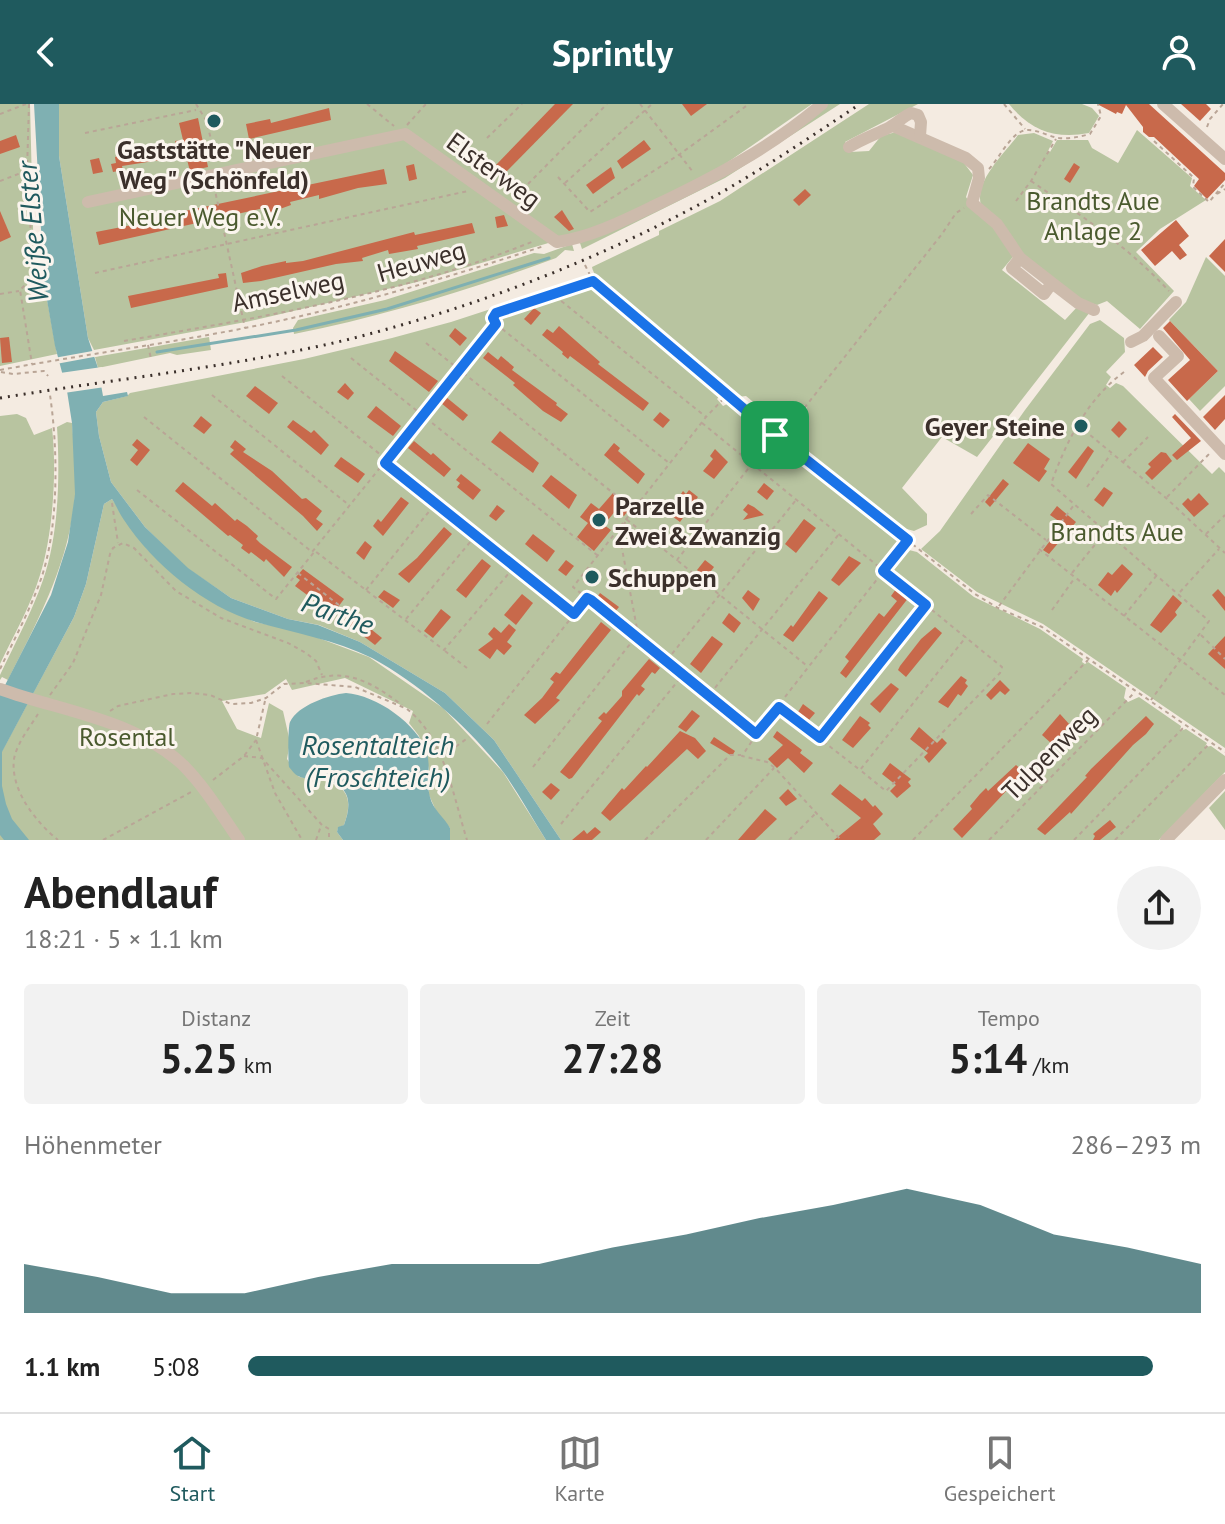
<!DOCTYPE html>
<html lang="de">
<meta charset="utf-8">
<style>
body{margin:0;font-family:"PT Sans",sans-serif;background:#f2f2f2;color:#222;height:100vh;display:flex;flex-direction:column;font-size:30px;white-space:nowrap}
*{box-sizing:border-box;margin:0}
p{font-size:26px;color:#767676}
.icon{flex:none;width:44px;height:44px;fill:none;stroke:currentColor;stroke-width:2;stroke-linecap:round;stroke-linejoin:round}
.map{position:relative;height:736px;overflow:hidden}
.side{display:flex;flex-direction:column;background:#fff;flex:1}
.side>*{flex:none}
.pin{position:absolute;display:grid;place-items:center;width:68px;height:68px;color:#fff;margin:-34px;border-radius:16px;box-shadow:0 4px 12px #0006}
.round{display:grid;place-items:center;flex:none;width:84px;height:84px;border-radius:42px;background:#f2f2f2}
.summary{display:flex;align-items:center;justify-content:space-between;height:136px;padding:0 24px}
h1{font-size:44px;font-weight:700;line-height:60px}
.metrics{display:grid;grid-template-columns:repeat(3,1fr);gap:12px;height:136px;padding:8px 24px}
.metrics div{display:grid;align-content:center;border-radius:8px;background:#f2f2f2;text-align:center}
.metrics b{font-size:40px;font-weight:700}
.metrics small{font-size:22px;font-weight:400}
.metrics p{font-size:22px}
.chart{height:224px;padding:16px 24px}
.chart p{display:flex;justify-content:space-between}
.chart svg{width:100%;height:144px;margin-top:8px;fill:#1f5a5e;opacity:.7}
ul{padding:0 24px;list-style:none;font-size:26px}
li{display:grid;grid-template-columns:128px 96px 1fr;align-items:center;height:60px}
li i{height:20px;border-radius:10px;background:#1f5a5e}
header{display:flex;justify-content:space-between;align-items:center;height:104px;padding:0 24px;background:#1f5a5e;color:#fff;font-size:36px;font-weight:700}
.dock{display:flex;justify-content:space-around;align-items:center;height:112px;border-top:2px solid #e0e0e0;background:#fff;font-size:22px;color:#767676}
.dock a{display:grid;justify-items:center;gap:4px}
.dock .current{color:#1f5a5e}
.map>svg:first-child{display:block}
.green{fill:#b8c4a0}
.water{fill:#7fb0b2}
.pier{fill:#f4ebe1}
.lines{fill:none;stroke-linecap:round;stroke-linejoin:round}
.stream{stroke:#7fb0b2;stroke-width:3}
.building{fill:#c8694b}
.path{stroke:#b9a596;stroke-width:2;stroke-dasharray:4 4;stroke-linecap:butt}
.minor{stroke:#cdbbac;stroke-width:12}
.rail{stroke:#3b302b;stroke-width:3;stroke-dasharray:2 6;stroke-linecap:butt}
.route-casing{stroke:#fff;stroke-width:16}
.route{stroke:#1a73e8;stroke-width:10}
.poi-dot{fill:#1f5a5e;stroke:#fbf5ee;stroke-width:3}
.labels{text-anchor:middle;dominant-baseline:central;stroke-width:6;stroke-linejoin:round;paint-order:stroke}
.poi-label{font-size:26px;font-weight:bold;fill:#3b302b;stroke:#fbf5ee;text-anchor:start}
.street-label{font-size:26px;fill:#3b302b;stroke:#fbf5ee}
.park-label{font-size:26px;fill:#4a5a2e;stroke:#fbf5ee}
.water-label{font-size:28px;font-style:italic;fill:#1f5a5e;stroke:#fbf5ee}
</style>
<header><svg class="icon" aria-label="back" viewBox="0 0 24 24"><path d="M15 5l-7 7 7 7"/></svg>Sprintly<svg class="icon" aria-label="person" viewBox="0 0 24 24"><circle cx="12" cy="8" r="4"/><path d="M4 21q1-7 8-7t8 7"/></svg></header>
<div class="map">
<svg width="1225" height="736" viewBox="0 0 1225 736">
<rect width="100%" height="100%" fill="#f4ebe1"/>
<g class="green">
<path d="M0,0H30L34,163L25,186L44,179L57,250L0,262Z"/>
<path d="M59,0H812L715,67L624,112L572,132L417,178L246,218L94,246L88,234L59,52Z"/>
<path d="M826,0H840L725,74L582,145L580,139L630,118Z"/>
<path d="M869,0H918L845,38L850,48L869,47L881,32L896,28L964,59L973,71L966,93L975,107L981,101C974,77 1005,49 1018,31L1034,29L1053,37L1048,47L1050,48L1057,36H1088L1092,44L1118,59L1137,26L1192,74L1190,82L1206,96L1160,125L1136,148L1174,187L1140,225L1107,197L1097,201L1080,196L1017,148L1002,166L1065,216L1078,202L1090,208L977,353L942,333L902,384L927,410V421L914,427L903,424L784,329L807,304L804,301L774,322L759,309L758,302L746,292L738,293C713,273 594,186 592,163L659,131V127L720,97Z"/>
<path d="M1009,0H1082L1092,4L1099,12L1089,29C1055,35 1031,27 1009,0Z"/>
<path d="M572,140L574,147L565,146L556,154C470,186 384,212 294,230L293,224L298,216L385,196L534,149L544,150Z"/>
<path d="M1206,153L1225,172V282L1200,307L1189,295L1218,267L1169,216L1186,198Z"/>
<path d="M583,175L585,180L722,289L717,295L723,302L729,299L893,429L901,444L917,448L974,493L1040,525L1083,555L1082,558L1085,560L1088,558L1126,584L1124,594L1128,598L1139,593L1181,622L1180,627L1186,625L1207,639L1205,643L1211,642L1225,652V668L1159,736H561L494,636L445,589L360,538L319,521L288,515L231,494L187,464L145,423L111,378L99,332L96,308L103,298L127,292L130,289L304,255L392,234L451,218Z"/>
<path d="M1100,216L1124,234L1125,248L1106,268L1111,273L1106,281L1110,284L1116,279L1123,282L1212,370L1219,363L1225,369V644L1043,520L977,488L921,445L940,427L1025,306L1090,220Z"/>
<path d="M209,233L211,246L177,251L170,249L98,264L95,253Z"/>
<path d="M17,310L26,314L34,331L52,324C57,366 53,431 40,471C31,501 14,531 0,560V312Z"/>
<path d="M67,318L72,319C74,343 77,368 75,392C69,460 38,516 8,576L2,573L0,576V571C15,539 32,508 43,476C59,431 60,370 57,323Z"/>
<path d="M112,395L147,445L179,475L209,496L255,518L300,527L369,553L443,604L503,668L546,736H450V724L437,709L429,691V665L419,632L409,619L413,607L345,574L292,586L286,575L265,590L222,597L237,625L261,634L269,599L283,607L290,638L287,655L299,673C332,677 359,680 344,721L338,724L337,728L343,736H0V651L74,513L86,480L104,400Z"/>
<path d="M1225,687V726L1209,704Z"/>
</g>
<g class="water">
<path d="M34,0H59V52L88,234L98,264L103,292L127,288L128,292L103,298L96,308L99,332L111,378L145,423L188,464L231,494L288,515L318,521L360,538L445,589L494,636L561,736H546C532,714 519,690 504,669C471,625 420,580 372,554C335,536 295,529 256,518C205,503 153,460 124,416C119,409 116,401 112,395L104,400L86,480L74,513L2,648V682L6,700L12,715L29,736H4L0,731V591L51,491L68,438L75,390L72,319L67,287L55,242L44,179Z"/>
<path d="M346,589C376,591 418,620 427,649C431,664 426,679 430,693C433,706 444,713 450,724V736H343L337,728L338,723L344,721C352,699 351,682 324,676C317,674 305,676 298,672C294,670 292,666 289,663C288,657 288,622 290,618C298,601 329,591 346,589Z"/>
</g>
<g class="pier">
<path d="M98,246L99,252L56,260L54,254Z"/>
<path d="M102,263L105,283L64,289L60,269Z"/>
</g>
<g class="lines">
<path class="stream" d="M157,248L296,226L387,205L549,154"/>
</g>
<g class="building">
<path d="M555,0H573L503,71L494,63Z"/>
<path d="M682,0H707L691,12Z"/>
<path d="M1097,0H1149L1225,69V76L1207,95L1194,82L1199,75L1154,33H1149L1143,28V23L1126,1L1122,10L1117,8L1116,10Z"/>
<path d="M1181,0H1206L1211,5L1200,17Z"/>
<path d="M329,4L331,16L249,35L246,20L270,15L271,19Z"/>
<path d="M198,14L208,63L190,67L186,52L122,62L123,66L113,68L111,60L116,59L115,53L142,45L143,48L176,40L175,37L183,36L179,19Z"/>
<path d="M16,31L20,43L0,50V37Z"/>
<path d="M644,36L651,45L622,65L617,57Z"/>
<path d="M99,54L103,68L93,70L90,56Z"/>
<path d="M1074,59L1080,63L1070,79L1064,75Z"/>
<path d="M414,60L417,75L409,77L406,62Z"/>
<path d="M611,63L615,74L593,90L586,81Z"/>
<path d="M384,65L387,80L358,84L319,95V91L290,98L291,101L266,110L264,104L99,141L96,128L132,121V118Z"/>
<path d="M805,85L811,91L799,102L793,96Z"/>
<path d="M562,106L574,125L569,127L554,113Z"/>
<path d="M0,107L11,133L0,138Z"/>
<path d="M504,111L508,122L497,124L495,113Z"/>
<path d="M1176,116L1189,132L1179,141L1187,151L1180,156L1172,147L1155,162L1141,146Z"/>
<path d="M472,119L475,129L417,142L418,145L389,150L388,146L362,154L363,157L336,160L261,177L243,179L241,169L262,162L286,157V159L303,157L414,128L415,131Z"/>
<path d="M1225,135V168L1209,152Z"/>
<path d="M226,169L228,183L131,204L128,192L219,174L218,170Z"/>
<path d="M534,204L541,209L531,221L524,215Z"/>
<path d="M1170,217L1218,267L1187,297L1168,276L1190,256L1163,224Z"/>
<path d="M559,222L600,258L598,260L649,299L643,307L570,252L568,255L562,250L563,248L542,231L547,225L553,229Z"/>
<path d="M455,224L467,234L460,242L449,232Z"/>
<path d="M9,233L12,258L2,259L0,234Z"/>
<path d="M1153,243L1163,253L1148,267L1145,273L1134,261Z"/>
<path d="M395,247L438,277L429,288L389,257Z"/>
<path d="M488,248L498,256L501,252L514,263L512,266L557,299L556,301L568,310L561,318L543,307L513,281L515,279L483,254Z"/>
<path d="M345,279L354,289L348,296L337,288Z"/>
<path d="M255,282L278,299L269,310L246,292Z"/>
<path d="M1225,291V315L1215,326L1203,313Z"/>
<path d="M446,293L468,311L463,317L441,299Z"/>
<path d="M376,302L401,322L393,332L367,313Z"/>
<path d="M660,308L670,316L663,324L653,316Z"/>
<path d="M1175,310L1201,337L1177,356L1172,351L1191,334L1172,313Z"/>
<path d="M201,312L212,321L204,330L193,322Z"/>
<path d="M293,316L311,329L314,326L329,341L321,351L287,323Z"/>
<path d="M1119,317L1127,325L1119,334L1111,326Z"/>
<path d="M500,327L539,359L533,369L491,338Z"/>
<path d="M137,335L150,346L137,362L130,356L138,346L132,341Z"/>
<path d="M235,336L246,345L243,348L272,367L302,395L306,394L322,407L316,415L323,420L317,427L303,412L230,350L234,346L230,343Z"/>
<path d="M414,337L431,351L433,349L451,365L444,373L408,344Z"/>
<path d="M614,339L620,344L618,347L645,370L638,380L604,351Z"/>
<path d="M1028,339L1050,355L1044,365L1047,367L1039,378L1013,359Z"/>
<path d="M1088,342L1094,347L1076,375L1068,368Z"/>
<path d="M715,345L728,358L714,375L703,367L713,355L710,352Z"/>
<path d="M1161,348L1166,349L1172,357L1152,376L1145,369L1151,363L1148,360Z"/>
<path d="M341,353L365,370L358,379L334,362Z"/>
<path d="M461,370L481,386L473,396L457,383L460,379L456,376Z"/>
<path d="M551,371L577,391L569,405L542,382Z"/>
<path d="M1003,375L1009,380L990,403L985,398Z"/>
<path d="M183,378L212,402L215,399L235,417L237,415L247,422L258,432L256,435L260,439L292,463L284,473L266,455L264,458L251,448L249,450L241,444L243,441L230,431L228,432L175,387Z"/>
<path d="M764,379L774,387L767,396L757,388Z"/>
<path d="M1104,383L1113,389L1103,403L1094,396Z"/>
<path d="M689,386L698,393L680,418L668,409L683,387L686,390Z"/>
<path d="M613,389L631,403L624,412L616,406L604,421L611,426L594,447L577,433L588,419L580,413L591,399L599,405Z"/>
<path d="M1199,389L1209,400L1194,413L1182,400L1188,394L1191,397Z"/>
<path d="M401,393L409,399L383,432L373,422L378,415L381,418Z"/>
<path d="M748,400L754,403L764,411L743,416L748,410L743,406Z"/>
<path d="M497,401L505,407L496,417L489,412Z"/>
<path d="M1057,402L1076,418L1049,450L1043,446L1063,420L1050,411Z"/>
<path d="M804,415L816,424L796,449L785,440Z"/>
<path d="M444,423L452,430L409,479L398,470L417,454Z"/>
<path d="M533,430L555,447L547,458L525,440Z"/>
<path d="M365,437L372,443L364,456L356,449Z"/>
<path d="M849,452L861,459L839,482L831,476Z"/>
<path d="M482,455L491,462L466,494L456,486Z"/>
<path d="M566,456L574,462L566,472L558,466Z"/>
<path d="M705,456L714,463L706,474L697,466Z"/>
<path d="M1122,460L1133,470L1117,489L1115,486L1111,492L1098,481L1108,468L1112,471Z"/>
<path d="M593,464L600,469L590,482L583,477Z"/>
<path d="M303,465L344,495L333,510L295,482L300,476L296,473Z"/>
<path d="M896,485L909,493L846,574L840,569L849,557L845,553L879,509L884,513L897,497L891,492Z"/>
<path d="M1218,485L1225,493V507L1212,491Z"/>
<path d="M384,486L400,496L393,504L378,493Z"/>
<path d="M748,486L760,495L753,507L742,494Z"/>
<path d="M819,487L828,494L793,538L783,531L791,521L793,523Z"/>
<path d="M600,489L619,503L613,510L595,496Z"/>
<path d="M522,490L533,499L516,521L504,511Z"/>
<path d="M1173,491L1182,499L1175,508L1177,511L1161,529L1150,521Z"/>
<path d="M441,505L451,513L433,534L424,527Z"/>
<path d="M729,509L741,519L734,529L722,519Z"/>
<path d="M356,513L382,534L375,541L349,521Z"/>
<path d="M601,518L611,526L556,594L560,596L535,620L524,611L542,594L554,578L550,575L556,568L560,570Z"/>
<path d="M509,520L516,526L507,538L512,542L504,551L497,545L490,555L478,546L493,535L488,530L494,523L501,529Z"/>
<path d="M935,523L942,529L906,573L898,566L900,562L921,535Z"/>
<path d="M712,532L723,540L701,569L690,560Z"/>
<path d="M1225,532V565L1208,550Z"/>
<path d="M649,555L660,564L655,570L652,568L641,582L645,585L639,592L637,590L572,674L569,675L560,668L602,617L598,614L604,608L606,610L622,592V587Z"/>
<path d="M961,572L967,576L965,579L968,582L961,592L958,590L948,604L938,598Z"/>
<path d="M1000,576L1010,586L1005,591L1000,587L991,596L986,591Z"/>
<path d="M891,579L899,585L880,609L870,600Z"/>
<path d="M803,600L815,609L809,616L798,608Z"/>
<path d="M692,606L700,612L686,628L678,623Z"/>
<path d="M1060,610L1070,621L1052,640L1042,631Z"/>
<path d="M860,612L870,619L868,621L871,624L853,644L842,636Z"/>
<path d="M1146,612L1154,620L1146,630L1133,641L1071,710L1070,708L1045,731L1037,725L1087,673L1085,672L1091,665Z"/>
<path d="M919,623L937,639L942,634L947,639L929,659L924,653L928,649L910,635Z"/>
<path d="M680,627L695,634L706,647L698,655L687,645L610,717L601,709L622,684L624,686L646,662L647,663Z"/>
<path d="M777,627L802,646L800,649L813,659L804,669L788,654L777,664L768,655L783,641L773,633Z"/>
<path d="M714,633L735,647L732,652L710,639Z"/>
<path d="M890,659L911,675L908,678L911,682L897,694L890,687L896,681L882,670Z"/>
<path d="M1016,661L1024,668L962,734L953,725L972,705L970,702L980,690L986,684L988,687Z"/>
<path d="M551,679L560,686L551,696L542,688Z"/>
<path d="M840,680L862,697L865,694L873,703L875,701L883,710L873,720L881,730L874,736H834L861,714L831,690Z"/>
<path d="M788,685L797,695L786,702L779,694Z"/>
<path d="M765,705L777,715L755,736H738Z"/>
<path d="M1110,716L1116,723L1100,736H1093L1095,732L1093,730Z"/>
<path d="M595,723L601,728L592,736H572L584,726L587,730Z"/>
</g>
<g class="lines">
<g class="path">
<path d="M29,0L27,67L33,163L27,179L20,186L32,260"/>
<path d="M196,0L206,16L217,58"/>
<path d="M367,0L394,22"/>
<path d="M640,0L693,68"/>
<path d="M1004,0L1025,25"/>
<path d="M0,10L26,0"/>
<path d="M407,21L426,0"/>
<path d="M1207,23L1210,15L1223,0"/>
<path d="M85,29L196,6"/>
<path d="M487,34L522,0"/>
<path d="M1154,37L1194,74L1193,83L1209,98L1225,79"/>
<path d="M989,65C998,55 1006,39 1017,30C1030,20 1045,32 1059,34C1069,35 1079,33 1090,30L1101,12L1098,0"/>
<path d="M558,73L590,108L680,50L749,0"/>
<path d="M0,77L26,67"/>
<path d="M1031,77C1081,111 1128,143 1169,187"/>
<path d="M565,79L652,0"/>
<path d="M528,80L607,0"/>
<path d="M214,82L245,224"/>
<path d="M1217,90L1225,85"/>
<path d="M1016,97L1031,77L1056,35"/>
<path d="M585,161L593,177L775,331L975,490L998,504L1042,523L1225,648"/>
<path d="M95,169L468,87"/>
<path d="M0,190L19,187"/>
<path d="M555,192L706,313"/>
<path d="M496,220L669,359"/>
<path d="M124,237C262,213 404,190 534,137"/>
<path d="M426,239L633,405"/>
<path d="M148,241L151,255"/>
<path d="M351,254L597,451"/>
<path d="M0,266C82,251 164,240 245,224C347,204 446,174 544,142"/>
<path d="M1,268L13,270L44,267L48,272"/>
<path d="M1124,268C1087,295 1066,338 1051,380L1209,517L1151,596"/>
<path d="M282,272L386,355"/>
<path d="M212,291L349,401"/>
<path d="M144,313L312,448L496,220L493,214L496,209L592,178"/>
<path d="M702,319L1002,563L1000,569L886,687L860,666"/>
<path d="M1078,321L1166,394L1225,449"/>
<path d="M775,331L805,303L942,130L956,109L964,104"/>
<path d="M1123,358L1148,333"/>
<path d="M385,359L573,509"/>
<path d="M1087,383L1111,350"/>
<path d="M137,386L276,495L315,447L444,546L515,462"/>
<path d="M1167,393L1210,349"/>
<path d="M112,399L118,439"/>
<path d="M971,410L988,391L1046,436"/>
<path d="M1206,430L1225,411"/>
<path d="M1039,445L1225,591"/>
<path d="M678,457L806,561"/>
<path d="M298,469L340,502"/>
<path d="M1072,469L1106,427"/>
<path d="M366,486L435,400"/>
<path d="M1180,488L1219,445"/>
<path d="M587,494L756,630L907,437"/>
<path d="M999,502L1074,401"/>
<path d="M1052,506L1074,475"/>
<path d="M1124,512L1157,471"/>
<path d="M406,515L476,431"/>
<path d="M1201,531L1225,555"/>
<path d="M445,547L467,564"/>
<path d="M667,556L796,396"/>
<path d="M0,565C14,536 30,506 41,475C59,423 58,345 50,291"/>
<path d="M306,578C345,562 371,578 402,601"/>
<path d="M710,590L839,430"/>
<path d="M50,591L73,559L101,491L110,450L113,444L123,439L134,444L176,487L221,514L288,539L306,549L316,557L322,571"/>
<path d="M265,597L256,636L275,689L302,736"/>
<path d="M779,603L860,666L966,533"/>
<path d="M407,605C445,635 453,692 467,736"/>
<path d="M110,607L118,602L173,590L191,589L210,591L231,600L251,599L266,594L284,580L305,579L355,583L405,604"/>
<path d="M38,610C30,623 17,639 14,655C10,686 36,718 58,736"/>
<path d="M487,620L587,494L573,483L706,313L727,291"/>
<path d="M756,631L742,652L767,658L775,664L841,736"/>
<path d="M821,633L926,501"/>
<path d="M244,652L262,654L322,721L329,725V736"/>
<path d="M443,652L469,633"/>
<path d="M533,663L638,530L620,434L626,415L677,456L751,361"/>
<path d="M213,676L244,652L256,636"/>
<path d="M561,720L682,572"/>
<path d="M103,736L193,687"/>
<path d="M316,736L321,722"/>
<path d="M645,736L730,651H741"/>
<path d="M706,736L774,664"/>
<path d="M789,736L815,710"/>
<path d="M913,736L1088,556"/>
<path d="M989,736L1135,588"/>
<path d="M1074,736L1185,622"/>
<path d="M1115,736L1210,639"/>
</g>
<g class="minor">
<path d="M1163,0L1225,55"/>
<path d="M893,22L966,54L978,64L979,74L972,99L997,120L1020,154"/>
<path d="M849,43C862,35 876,30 890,23C897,19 903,13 911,9L918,11L921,18L920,32"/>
<path d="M88,98L405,30L557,138C591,133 623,117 654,102C713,74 772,43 822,0"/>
<path d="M1052,179L1020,154L1012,164L1044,190L1052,179L1078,199L1094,206"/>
<path d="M1159,232L1178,252L1154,274L1225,350"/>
<path d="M1131,238L1143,232L1176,198"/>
<path d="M0,585C60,607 134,615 183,661C205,683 221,710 239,736"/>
<path d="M1166,736L1225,676"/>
</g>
<path class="rail" d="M0,294C115,275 233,263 346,236C477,203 604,154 722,88C769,61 815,30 860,0"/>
</g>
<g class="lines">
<defs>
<path id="route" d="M593,177L775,331L908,436L883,467L926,501L820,634L779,603L756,630L591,496L587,494L574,510L385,359L496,220L493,214L496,209Z"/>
</defs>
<use href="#route" class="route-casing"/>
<use href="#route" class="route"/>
</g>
<g class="poi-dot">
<circle cx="214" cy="17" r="8"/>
<circle cx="1081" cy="322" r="8"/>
<circle cx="599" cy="416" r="8"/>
<circle cx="592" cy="473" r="8"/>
</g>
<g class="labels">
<g class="poi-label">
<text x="214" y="45" text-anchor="middle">Gaststätte "Neuer<tspan x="214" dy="30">Weg" (Schönfeld)</tspan></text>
<text x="1065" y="322" text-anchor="end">Geyer Steine</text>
<text x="615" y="401">Parzelle<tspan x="615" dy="30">Zwei&amp;Zwanzig</tspan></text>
<text x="608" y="473">Schuppen</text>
</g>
<g class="street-label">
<text transform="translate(494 66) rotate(36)">Elsterweg</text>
<text transform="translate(421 157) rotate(-16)">Heuweg</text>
<text transform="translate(288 187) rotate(-12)">Amselweg</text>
<text transform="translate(1049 649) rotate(-45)">Tulpenweg</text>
</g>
<g class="park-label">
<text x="1093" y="96">Brandts Aue<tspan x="1093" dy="30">Anlage 2</tspan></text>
<text x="200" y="112">Neuer Weg e.V.</text>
<text x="1117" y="427">Brandts Aue</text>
<text x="127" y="632">Rosental</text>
</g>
<g class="water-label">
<text transform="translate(32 128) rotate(-95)">Weiße Elster</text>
<text transform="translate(338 509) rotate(20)">Parthe</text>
<text x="378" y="640">Rosentalteich<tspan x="378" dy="32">(Froschteich)</tspan></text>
</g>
</g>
</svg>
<div class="pin" style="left:775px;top:331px;background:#1e9e55"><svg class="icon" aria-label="arrive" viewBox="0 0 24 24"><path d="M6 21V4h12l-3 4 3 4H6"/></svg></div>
</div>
<section class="side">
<div class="summary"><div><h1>Abendlauf</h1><p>18:21 · 5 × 1.1 km</p></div><a class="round"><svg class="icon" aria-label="share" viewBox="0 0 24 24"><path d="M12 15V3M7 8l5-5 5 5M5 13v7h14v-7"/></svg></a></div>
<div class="metrics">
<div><p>Distanz</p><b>5.25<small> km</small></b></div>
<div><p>Zeit</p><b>27:28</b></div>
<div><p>Tempo</p><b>5:14<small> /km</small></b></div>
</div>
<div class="chart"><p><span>Höhenmeter</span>286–293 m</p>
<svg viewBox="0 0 160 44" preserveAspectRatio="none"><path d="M0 44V29L10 33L20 38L30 38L40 33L50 29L60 29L70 29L80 24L90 20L100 15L110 11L120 6L130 11L140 20L150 24L160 29V44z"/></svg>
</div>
<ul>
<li><b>1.1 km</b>5:08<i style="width:95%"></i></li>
</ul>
</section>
<nav class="dock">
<a class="current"><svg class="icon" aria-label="home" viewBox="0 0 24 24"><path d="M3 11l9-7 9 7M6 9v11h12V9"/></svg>Start</a>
<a><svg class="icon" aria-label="map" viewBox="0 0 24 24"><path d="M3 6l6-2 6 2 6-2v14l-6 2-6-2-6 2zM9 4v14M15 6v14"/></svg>Karte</a>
<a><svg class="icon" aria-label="saved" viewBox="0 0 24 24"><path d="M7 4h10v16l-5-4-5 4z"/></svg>Gespeichert</a>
</nav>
